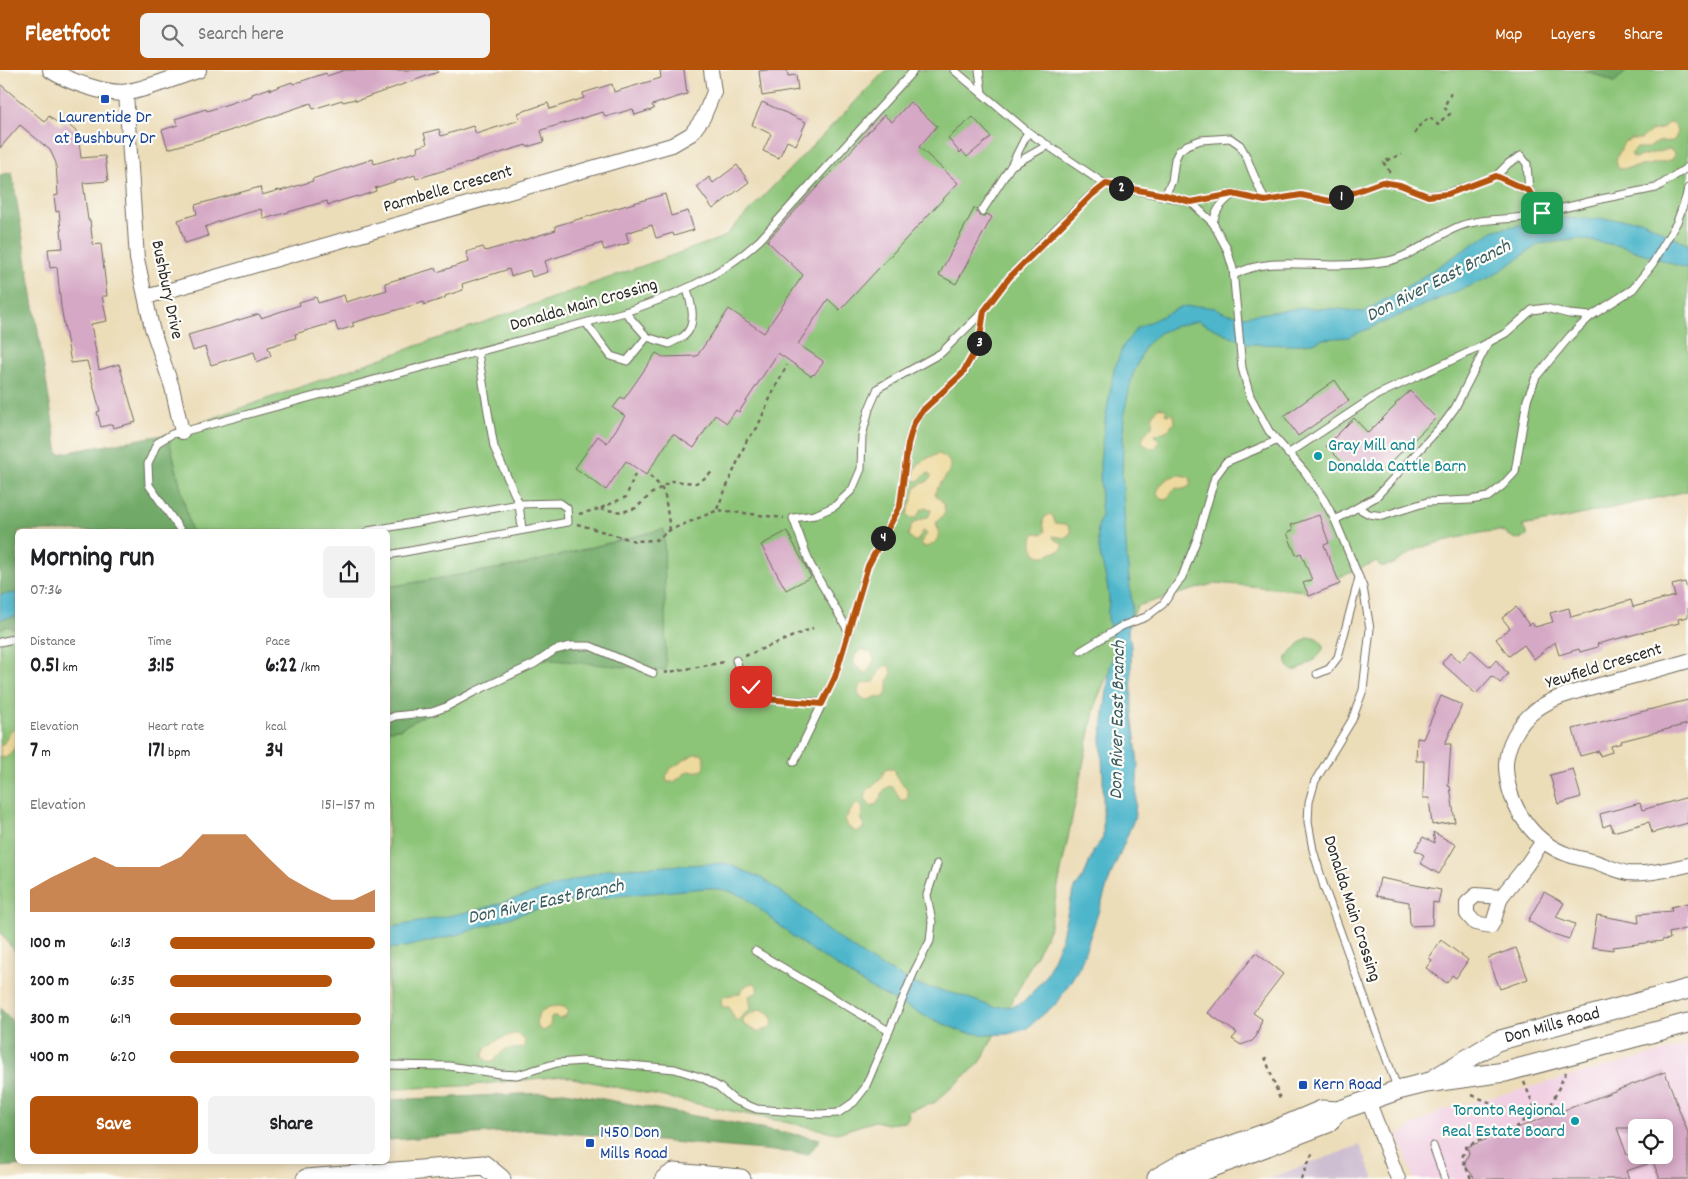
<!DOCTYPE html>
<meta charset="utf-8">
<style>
body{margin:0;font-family:Dekko,sans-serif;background:#f2f2f2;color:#202124;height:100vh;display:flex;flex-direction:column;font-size:19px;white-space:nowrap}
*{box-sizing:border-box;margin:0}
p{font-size:16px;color:#757577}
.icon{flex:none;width:28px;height:28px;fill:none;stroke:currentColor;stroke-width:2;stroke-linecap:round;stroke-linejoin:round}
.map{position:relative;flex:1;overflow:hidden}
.drawer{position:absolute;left:15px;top:459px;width:375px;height:635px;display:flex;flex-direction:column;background:#fff;border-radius:8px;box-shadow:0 2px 8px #0003}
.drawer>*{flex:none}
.buttons{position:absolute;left:1628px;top:1049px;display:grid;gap:10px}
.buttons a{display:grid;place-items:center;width:45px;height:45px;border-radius:8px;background:#fff;box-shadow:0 2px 8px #0003;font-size:25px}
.pin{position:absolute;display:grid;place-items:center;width:42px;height:42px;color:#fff;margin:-21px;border-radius:10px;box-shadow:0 2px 8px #0006}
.km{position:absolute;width:25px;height:25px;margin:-12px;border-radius:50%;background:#222;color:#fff;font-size:14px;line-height:25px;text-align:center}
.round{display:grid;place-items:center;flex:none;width:52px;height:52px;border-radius:8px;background:#f2f2f2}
.headline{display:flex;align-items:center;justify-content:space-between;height:85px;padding:0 15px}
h1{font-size:28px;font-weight:700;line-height:38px}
.figures{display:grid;grid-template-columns:repeat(3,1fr);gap:8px;height:85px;padding:5px 15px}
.figures div{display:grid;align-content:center}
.figures b{font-size:21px;font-weight:700}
.figures small{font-size:14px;font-weight:400}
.figures p{font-size:14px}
.chart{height:140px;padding:10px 15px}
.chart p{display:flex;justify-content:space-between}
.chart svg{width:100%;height:90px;margin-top:5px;fill:#b45309;opacity:.7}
.cta{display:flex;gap:10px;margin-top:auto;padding:10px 15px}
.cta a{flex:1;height:58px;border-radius:8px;background:#b45309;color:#fff;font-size:20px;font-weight:700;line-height:58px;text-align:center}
.cta a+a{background:#f2f2f2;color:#202124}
ul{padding:0 15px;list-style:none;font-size:16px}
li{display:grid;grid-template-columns:80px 60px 1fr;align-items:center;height:38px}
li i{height:12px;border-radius:6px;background:#b45309}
header{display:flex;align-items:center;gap:30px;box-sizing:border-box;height:70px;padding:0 25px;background:#b45309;color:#fff}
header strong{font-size:24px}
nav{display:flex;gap:28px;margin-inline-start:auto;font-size:18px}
.search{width:350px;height:45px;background:#f2f2f2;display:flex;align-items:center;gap:12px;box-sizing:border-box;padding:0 18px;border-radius:8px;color:#757577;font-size:19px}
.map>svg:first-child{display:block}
.built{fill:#f1d0e3;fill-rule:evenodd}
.industrial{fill:#cebed1}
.green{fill:#8cc478;stroke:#5c7852}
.forest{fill:#71aa68;stroke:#4e6a4a}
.sand{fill:#eeda9e;stroke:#8c8264}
.water{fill:#4eb6cb;stroke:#3c707b}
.building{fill:#d5a8c5;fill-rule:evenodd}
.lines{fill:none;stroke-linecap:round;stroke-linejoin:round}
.service-casing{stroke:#6f695d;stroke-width:9}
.minor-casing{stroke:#6f695d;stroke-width:16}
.tertiary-casing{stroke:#6f695d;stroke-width:18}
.secondary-casing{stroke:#6f695d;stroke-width:21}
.path{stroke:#6f695d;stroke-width:2.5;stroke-dasharray:4 4;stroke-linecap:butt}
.service{stroke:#fff;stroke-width:7}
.minor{stroke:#fff;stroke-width:14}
.tertiary{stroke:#fff;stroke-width:16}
.secondary{stroke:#fff;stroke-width:19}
.route-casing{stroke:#fff;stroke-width:10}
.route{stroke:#b45309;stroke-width:6}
.transit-dot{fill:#1a4fb4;stroke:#fdfcf7;stroke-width:2}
.culture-dot{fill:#0f9aa8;stroke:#fdfcf7;stroke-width:2}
.labels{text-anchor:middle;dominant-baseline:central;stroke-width:4.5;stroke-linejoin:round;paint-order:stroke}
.transit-label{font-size:18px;fill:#164399;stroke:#fdfcf7;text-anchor:start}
.street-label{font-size:18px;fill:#2b2b2b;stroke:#fdfcf7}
.culture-label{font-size:18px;fill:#0d838f;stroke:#fdfcf7;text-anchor:start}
.water-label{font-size:19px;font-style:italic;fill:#375c63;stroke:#fdfcf7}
</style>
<header>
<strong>Fleetfoot</strong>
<div class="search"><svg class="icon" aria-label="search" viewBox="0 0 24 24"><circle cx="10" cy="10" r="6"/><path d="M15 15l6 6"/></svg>Search here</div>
<nav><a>Map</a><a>Layers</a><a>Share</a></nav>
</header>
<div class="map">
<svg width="1688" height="1109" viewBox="0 0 1688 1109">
<rect width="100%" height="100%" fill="#fdfcf7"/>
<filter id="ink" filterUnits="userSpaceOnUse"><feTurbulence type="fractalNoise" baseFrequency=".02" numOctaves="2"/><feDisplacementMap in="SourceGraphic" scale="10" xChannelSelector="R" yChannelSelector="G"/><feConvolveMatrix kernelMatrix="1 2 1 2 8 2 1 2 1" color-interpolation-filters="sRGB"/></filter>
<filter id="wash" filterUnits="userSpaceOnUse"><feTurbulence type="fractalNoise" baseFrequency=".0096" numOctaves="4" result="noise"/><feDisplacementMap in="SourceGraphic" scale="20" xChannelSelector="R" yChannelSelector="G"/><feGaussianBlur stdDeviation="1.12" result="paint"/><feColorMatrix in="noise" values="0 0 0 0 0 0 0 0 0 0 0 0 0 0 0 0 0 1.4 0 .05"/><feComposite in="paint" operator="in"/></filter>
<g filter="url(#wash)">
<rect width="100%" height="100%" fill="#ecddb9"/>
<path class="built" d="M1688,975V1109H1414L1398,1065L1439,1041ZM1636,1058H1664V1085H1636Z"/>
<path class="industrial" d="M1360,1075L1374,1109H1267Z"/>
<g class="green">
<path d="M886,0H1585L1614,12L1628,0H1688V421L1566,448L1522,456L1527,462V466L1521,470C1512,469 1508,463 1500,461C1491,459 1428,474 1418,479C1406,484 1393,498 1380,496L1377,491L1307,521L1216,513L1137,536L1096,632L1049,860L980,993L934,1033L908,1041L909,1047L905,1052L887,1054L875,1051L837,1063L563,1006L463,1016L388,1019V660L399,659L532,587L574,591L664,459L526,494L388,517V461H191L168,364L724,167Z"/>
<path d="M7,556L18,560L17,884L0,862V559Z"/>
<path d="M1314,567C1338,578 1309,594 1297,600L1293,601C1288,598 1286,592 1287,587C1296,579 1301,567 1314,567Z"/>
</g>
<g class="forest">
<path d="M1585,0H1628L1614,12Z"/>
<path d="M12,102L58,384L168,364L191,461H18L17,560L7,556L0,559V105Z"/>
<path d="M664,459L666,601L532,588L399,659L388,660V517L526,494Z"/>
<path d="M0,938L17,956L18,1091H79L0,1097Z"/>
<path d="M565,1022L820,1069L809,1084L532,1060L388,1070V1030Z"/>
</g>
<g class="sand">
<path d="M1668,53L1674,54C1678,60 1678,66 1673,71L1658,72L1648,78H1637L1631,84L1634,88L1638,87L1669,79L1674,83L1673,89C1666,92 1624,100 1618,98L1616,90L1624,72L1631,69H1641L1651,61L1661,59Z"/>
<path d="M1159,337L1167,340L1165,344L1166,345L1173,343L1174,353L1168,360L1155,365V367L1159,371L1157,377L1153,379L1143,374C1141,364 1147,363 1152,356L1153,344Z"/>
<path d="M939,384C965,395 937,412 935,424L944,434L945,443L936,453C940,464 940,471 928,477L923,476L921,472L927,464L925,461H923L917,471H914L908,465L912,454L929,446L931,440L926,437L921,440L916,448H911L907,444L916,417C921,413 930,413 931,406L929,403L926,404L918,411L914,410C911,395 926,388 939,384Z"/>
<path d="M1180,405L1189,407L1191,409L1190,416L1184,419L1176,418C1170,421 1171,427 1165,430L1161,429L1157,423C1160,412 1169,406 1180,405Z"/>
<path d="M1049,444L1053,446L1055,453C1063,455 1069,451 1071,463L1064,468L1053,466L1054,469L1062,473L1063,478L1059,481C1051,482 1050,486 1044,486C1032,488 1029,470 1035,463L1043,464L1045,462L1043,451L1045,447Z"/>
<path d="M862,579L872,583L874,589L871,598L866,603L863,602L853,593L855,585Z"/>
<path d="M888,595L892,602L888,612V620L885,626L881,628L875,627L866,631L859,626L858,621L859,616L865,613L874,612L881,598Z"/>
<path d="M14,659L17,660V675L7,687L0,688V676L4,673L11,660Z"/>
<path d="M694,684H703C708,701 704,702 688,701L674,712H667L666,707L670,699Z"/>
<path d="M889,698C898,699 894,704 898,709C903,716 908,717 908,727L905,730H900L894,718L890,716L884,720L877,734L871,736L865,730L867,720L881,709L885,699Z"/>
<path d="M857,734L861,735L863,739L861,748L864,754L862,760L856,762L848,757L845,749L854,736Z"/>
<path d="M751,913H754L757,916L758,922L749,926L751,938L738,950H735L729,937H722L721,930L725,926L739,924L744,917Z"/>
<path d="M558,936L564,937L568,941L565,947L561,949L556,947H551L550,957L543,961L539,959L536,952L539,943L549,937Z"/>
<path d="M761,939L771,944L773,952L771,958L758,962L743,954V949L747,945Z"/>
<path d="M513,964H518L525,970L524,976L521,978L504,980L493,991H487L483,986L485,979L499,969Z"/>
</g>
<g class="water">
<path d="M1553,148L1641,150L1688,175V199L1621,176L1580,169L1539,174L1493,206L1349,267L1323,269L1313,273L1288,275L1248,274L1198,251L1176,256L1159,263L1145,276L1132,307L1124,343L1122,406L1127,489L1132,536L1128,560L1131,575L1132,642L1138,694L1135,747L1111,805L1080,896L1058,932L1026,959L1008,964L988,965L963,962L923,945L870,918L797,870L745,827L726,820L706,818L607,827L569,832L527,842L460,864L410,876L388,879V858L482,839L609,799L725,793L762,808L809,843L825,859L876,894L917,915L960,925L993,937L1014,936L1025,931L1046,906L1061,870L1070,832L1075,818L1084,806L1094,780L1103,768V706L1101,668L1110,596C1119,580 1110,564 1108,547C1107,542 1109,536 1109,531C1109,505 1090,470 1101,447L1100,392L1105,351L1114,300L1123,276L1137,258L1181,237L1199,236L1215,238L1226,243L1242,246L1303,238L1339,239L1364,242L1411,214L1495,160Z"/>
<path d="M17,523V546L0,549V525Z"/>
</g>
<g id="blocks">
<g class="building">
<path d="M345,0H437L438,2L356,31L355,29L343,32L342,30L313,39L311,33L226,62L168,79L162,60L178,55L175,49L206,39L207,41L252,26V24L270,18V20L292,12L293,14L326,3L327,6Z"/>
<path d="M660,0H684L687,24L652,35L654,39L635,45L633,39L605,47L603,42L541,60L544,72L527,77L526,75L416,109L415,105L375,118L376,121L358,127L357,126L328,135L327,131L264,149L261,139L223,150L205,157L208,166L185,173L178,150L197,144L195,135L260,117L262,125L279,120L280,121L313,111L312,109L373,89L374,94L418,81L417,77L427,74L424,63L439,59L441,66L473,56L476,64L520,50L518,43L548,33L550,39L584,28L583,23L612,14L614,22L661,8Z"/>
<path d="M767,0H787L788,6L796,5L798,20L762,26L759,1Z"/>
<path d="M0,14L45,52L49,46L61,56L65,52L77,62L73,66L79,71L81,88L105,86L108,111L83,113L88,150H90L93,175L101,174L107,226H102L107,251L91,254L99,300L119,294L136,352L113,358L112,354L101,357L97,342L100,341L87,291L71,293L61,237L57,197L50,198L48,179L63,178L59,141L56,142L54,126L58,125L56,93L50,80L20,55L0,78Z"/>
<path d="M762,32L806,52L796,75L787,71L779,88L763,81L771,64L752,55Z"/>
<path d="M910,32L937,56L919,77L958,113L840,240L828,229L798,274L823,291V293L814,305L813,304L811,306L778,283L739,342L736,340L727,353L715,345L694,378L673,364L646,405L626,391L606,420L575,398L598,366L607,373L625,346L613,338L621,327L624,329L656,283L663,287L697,286L729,239L764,263L803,205L767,171L884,45L892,52Z"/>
<path d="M973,47L991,67L967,87L962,81L960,83L948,68Z"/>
<path d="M737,95L749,112L713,139L697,117L709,107L713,113Z"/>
<path d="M665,124L671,146L688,141L694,160L674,166L673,163L656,168L652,155L626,163L629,173L604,180L602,173L545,191L548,202L532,207L530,200L511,206L509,199L462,214L463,220L445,226V228L424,235V232L352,253L354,256L338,261L335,252L295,264L296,268L268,277L271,286L257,292L254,282L211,295L205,277L193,281L188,265L259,244L261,248L300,235L299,232L316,227L318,233L344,225L346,232L387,220L385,213L436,198L437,202L469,192L466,182L483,177L485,181L518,172L556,160L555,156Z"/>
<path d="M975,137L977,139V143L980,146H984L987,144L992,147L956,214L939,205Z"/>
<path d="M1335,310L1349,331L1298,366L1284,346Z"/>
<path d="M1410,321L1436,348L1379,404L1370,394L1367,398L1364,395L1350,400L1326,376L1354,348L1368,363L1396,335L1395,334Z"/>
<path d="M1319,445L1329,473L1324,475L1340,514L1309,526L1303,513L1312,510L1301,483L1296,485L1287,463L1293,460L1291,455Z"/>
<path d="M787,461L811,507L786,520L761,475Z"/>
<path d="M1685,512L1688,524V547L1678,549L1679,553L1597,574L1598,577L1580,582L1579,579L1559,585L1555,572L1534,589L1524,575L1509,586L1496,569L1510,558L1502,548L1516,537L1529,555L1532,553L1535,557L1553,552L1550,543L1569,538L1571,547L1631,530L1633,537L1675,526L1672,515Z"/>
<path d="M1471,580L1490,597L1496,590L1508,604L1500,613L1492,606L1476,624L1442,593L1450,583L1460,592Z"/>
<path d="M1441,626L1462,635L1445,674H1451L1448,716H1450L1455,752L1432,755L1429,728H1423L1424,691H1416L1417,668L1423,669Z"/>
<path d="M1688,630V654L1621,671L1622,673L1611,676L1612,682L1600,686L1599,681L1580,686L1573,659Z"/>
<path d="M1573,699L1581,727L1558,734L1550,705Z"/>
<path d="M1688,727V753L1652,763L1649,752L1613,762L1611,754L1603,757L1600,744L1640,733L1642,740Z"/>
<path d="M1433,762L1456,775L1439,804L1420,793L1424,785L1415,780L1423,767L1435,773Z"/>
<path d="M1380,808L1441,820L1438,833L1433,832L1432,855L1410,856L1409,832L1376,826Z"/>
<path d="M1544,822L1564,833L1556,847L1575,854L1569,869L1547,862L1528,851Z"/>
<path d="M1688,833V858L1669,863L1670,869L1662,870V871L1613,877V880L1592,877L1597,845L1639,853L1638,844L1672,841L1671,837Z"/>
<path d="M1441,870L1468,890L1456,908L1452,905L1447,913L1426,898L1432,890L1429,888Z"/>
<path d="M1516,878L1528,909L1500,919L1488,888Z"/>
<path d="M1256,883L1283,904L1253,943L1262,949L1256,967L1252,971L1241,975L1232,969L1237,963L1208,943Z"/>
<path d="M1665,1002L1688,1063V1109H1660L1653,1092L1626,1101L1629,1109H1475L1465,1095V1092L1469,1083L1467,1077ZM1617,1058H1664V1085H1627Z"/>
</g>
</g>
</g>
<g filter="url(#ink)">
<use href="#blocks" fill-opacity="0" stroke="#6f695d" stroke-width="1"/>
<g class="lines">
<defs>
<g id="service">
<path d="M954,0L1028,62L1103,113L1191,132L1213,153L1227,179L1233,199L1242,298L1250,326L1269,361L1305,402L1324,430L1335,450L1363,517L1370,559L1363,620L1352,650L1315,711L1309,732L1308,752L1313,780L1324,817L1398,1020"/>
<path d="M979,0L982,23"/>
<path d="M1011,96L1048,75"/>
<path d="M1529,121L1542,143L1601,129L1656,118L1688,97"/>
<path d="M1165,125L1172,111L1175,89L1179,81L1187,75L1201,70L1230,68L1240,75L1247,88L1252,101L1265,131"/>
<path d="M1191,132L1233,124L1265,131L1301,125L1329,131L1383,112L1400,115L1414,122L1428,126L1448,123L1496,106L1509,93L1521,86L1527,94L1529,121L1496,106"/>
<path d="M982,141L1011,96L1028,62"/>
<path d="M1213,153C1216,139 1222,133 1233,124"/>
<path d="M1234,205C1264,188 1301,195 1335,195C1352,195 1370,194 1388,191C1413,186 1436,165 1460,156C1486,146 1516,152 1542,143"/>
<path d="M586,253L611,286L627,291L647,267L625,242"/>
<path d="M647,267L669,274C674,271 680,269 684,266C698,254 691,233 687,219"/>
<path d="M478,283L494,377L519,434L522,459"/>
<path d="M1288,384L1377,325L1478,278L1506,263L1532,240L1546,238L1569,244L1591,246"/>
<path d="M1358,438L1369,444L1383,446L1427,432L1470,430L1488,427L1502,416L1515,402L1527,330L1536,307L1570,266L1591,246L1633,219L1653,193L1677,152L1686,127L1688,118"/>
<path d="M1335,450L1376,427L1444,353L1455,338L1488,273"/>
<path d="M181,461L149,415L148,394L157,373L172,364L182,362L625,242C676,225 720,207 760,170L914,0"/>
<path d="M368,461L519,434L560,433L567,438L568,452L388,485"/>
<path d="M849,562L810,494L793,448L815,445L835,436L852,420L861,399L862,366L869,339L878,318L941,283L984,241L1009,208L1043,172L1091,125L1106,114"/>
<path d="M0,572L18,568"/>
<path d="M1081,581L1122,556L1146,547L1163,534L1182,507L1197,469L1215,407L1226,392L1276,371"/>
<path d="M736,590L739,599L751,617L766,629L822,633"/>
<path d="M1317,604L1329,599L1338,587L1359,508"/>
<path d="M388,649L395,646L432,642L446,637L474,622L534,594L555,580L571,576H590L653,603"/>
<path d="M794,692L835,607L868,496L900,436L908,374L914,353L922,341L963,304L979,274L984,242"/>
<path d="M755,881L889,961"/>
<path d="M388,995L449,996L500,1004L517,1005L557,993L583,991L675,999L703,1008L719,1017L734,1030L757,1039L819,1044L838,1043L854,1032L865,1018L914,902L930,871L932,852L927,825L937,794"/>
<path d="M1433,1076L1445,1109"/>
</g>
<g id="minor">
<path d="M126,23L137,189L152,258L172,317L182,362"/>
<path d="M146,227L672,75L691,64L703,48L714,22L711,0"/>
<path d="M1688,591C1660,599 1632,607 1603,614C1580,621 1556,625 1536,640C1519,652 1505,677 1506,698C1508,736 1533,773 1569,785C1577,788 1584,789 1592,791C1603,794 1616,801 1628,803C1646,805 1671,799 1688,795"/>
<path d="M1501,827L1494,850L1491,856L1475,853L1467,844V833L1476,825L1501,827L1526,796L1543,771"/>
<path d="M1368,1030L1398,1109"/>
</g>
<path id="tertiary" d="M51,0C67,11 109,26 128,22C150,18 176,7 198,0"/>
<g id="secondary">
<path id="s1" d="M1434,1009L1497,971L1688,919"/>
<path d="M1157,1108L1183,1093L1275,1060L1322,1040L1338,1041L1398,1020L1426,1013L1505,1002L1688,953"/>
<path d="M1160,1108L1187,1107L1328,1053L1338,1041"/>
<path d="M306,1109L484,1095L501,1109"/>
<path d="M665,1109L674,1103L741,1109"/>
</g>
</defs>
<use href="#service" class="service-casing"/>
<use href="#minor" class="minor-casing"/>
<use href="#tertiary" class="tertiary-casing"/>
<use href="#secondary" class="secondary-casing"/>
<g class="path">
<path d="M1415,64L1418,57L1430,47L1438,55L1443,49L1450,44L1444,37L1450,25V22"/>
<path d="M1390,102L1383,92L1402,84"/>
<path d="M635,404L626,427L599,439L622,442L636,438L651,424L671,411L696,413L705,408L712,402"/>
<path d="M650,406L661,417L665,426L670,460"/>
<path d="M717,439L747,370L757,358L771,326L787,295"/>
<path d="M579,444L599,439"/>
<path d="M577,454L635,471L656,470L670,460L718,440L784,448"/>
<path d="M745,586L813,558"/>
<path d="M664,603L725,592"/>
<path d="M1265,987L1281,1032"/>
<path d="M1524,1012L1537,1044"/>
<path d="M1472,1025L1527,1048L1549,1039L1566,1002"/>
<path d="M1301,1109L1313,1082"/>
<path d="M1471,1109L1462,1088L1466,1077L1476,1071L1513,1059L1527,1048"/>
</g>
<use href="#service" class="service"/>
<use href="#minor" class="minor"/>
<use href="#tertiary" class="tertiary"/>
<use href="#secondary" class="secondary"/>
</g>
</g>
<g class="lines" filter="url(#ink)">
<defs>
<path id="route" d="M751,617L766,629L822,634L835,607L868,496L900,436L908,374L914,353L922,341L962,304L979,274L984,241L1009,208L1092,125L1106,114L1165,125L1191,132L1233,124L1265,131L1301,125L1330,131L1382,112L1400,115L1428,126L1448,124L1496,106L1529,121L1542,143"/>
</defs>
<use href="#route" class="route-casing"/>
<use href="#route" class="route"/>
</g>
<g class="transit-dot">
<rect x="100" y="24" width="10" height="10" rx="2.5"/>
<rect x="1298" y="1010" width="10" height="10" rx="2.5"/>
<rect x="585" y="1068" width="10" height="10" rx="2.5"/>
</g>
<g class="culture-dot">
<circle cx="1318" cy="386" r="5"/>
<circle cx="1575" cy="1051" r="5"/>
</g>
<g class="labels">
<g class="transit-label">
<text x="105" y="48" text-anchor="middle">Laurentide Dr<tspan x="105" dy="21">at Bushbury Dr</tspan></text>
<text x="1313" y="1015">Kern Road</text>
<text x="600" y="1063">1450 Don<tspan x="600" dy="21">Mills Road</tspan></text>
</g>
<g class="street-label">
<text transform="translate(448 120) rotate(-16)">Parmbelle Crescent</text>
<text transform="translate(166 220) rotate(78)">Bushbury Drive</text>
<text transform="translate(584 236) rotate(-16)">Donalda Main Crossing</text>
<text transform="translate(1604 597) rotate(-17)">Yewfield Crescent</text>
<text transform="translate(1351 839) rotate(72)">Donalda Main Crossing</text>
<text stroke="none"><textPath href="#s1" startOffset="131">Don Mills Road</textPath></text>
</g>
<g class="culture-label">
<text x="1328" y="376">Gray Mill and<tspan x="1328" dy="21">Donalda Cattle Barn</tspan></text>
<text x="1565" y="1041" text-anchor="end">Toronto Regional<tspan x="1565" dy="21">Real Estate Board</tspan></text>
</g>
<g class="water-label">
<text transform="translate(1439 212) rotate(-27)">Don River East Branch</text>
<text transform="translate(1119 650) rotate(-89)">Don River East Branch</text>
<text transform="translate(546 833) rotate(-12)">Don River East Branch</text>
</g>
</g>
</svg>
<div class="buttons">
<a><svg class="icon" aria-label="locate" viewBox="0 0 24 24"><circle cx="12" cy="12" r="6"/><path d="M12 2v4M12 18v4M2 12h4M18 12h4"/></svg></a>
</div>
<div class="pin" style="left:1542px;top:143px;background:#1e9e55"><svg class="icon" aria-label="arrive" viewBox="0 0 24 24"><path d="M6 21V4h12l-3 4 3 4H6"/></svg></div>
<div class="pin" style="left:751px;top:617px;background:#d93025"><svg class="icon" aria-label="check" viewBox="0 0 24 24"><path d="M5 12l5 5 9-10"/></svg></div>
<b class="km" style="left:1341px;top:127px">1</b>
<b class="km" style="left:1121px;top:118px">2</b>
<b class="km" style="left:979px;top:273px">3</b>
<b class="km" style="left:883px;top:468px">4</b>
<section class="drawer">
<div class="headline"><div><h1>Morning run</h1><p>07:36</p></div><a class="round"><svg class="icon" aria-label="share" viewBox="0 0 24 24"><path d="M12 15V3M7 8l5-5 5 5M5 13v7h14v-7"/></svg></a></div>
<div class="figures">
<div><p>Distance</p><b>0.51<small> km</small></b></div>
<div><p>Time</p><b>3:15</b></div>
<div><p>Pace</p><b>6:22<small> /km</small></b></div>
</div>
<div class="figures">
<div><p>Elevation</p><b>7<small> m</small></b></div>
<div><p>Heart rate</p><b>171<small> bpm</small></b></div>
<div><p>kcal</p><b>34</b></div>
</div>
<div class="chart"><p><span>Elevation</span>151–157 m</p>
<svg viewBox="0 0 160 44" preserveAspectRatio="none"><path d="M0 44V33L10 27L20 22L30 17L40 22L50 22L60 22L70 17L80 6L90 6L100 6L110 17L120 27L130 33L140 38L150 38L160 33V44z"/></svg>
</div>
<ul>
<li><b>100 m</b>6:13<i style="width:100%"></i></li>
<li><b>200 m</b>6:35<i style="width:79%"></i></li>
<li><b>300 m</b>6:19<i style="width:93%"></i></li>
<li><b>400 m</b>6:20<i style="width:92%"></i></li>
</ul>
<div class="cta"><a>Save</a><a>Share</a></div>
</section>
</div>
